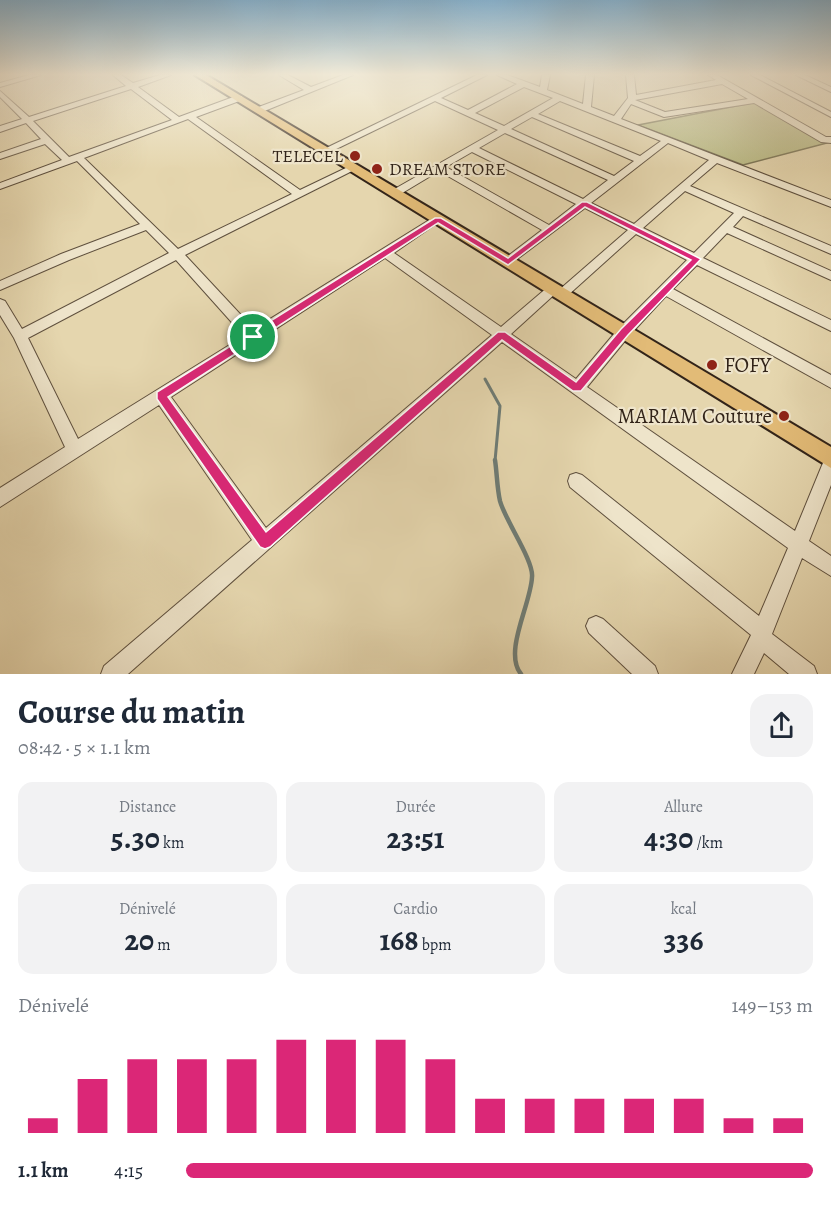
<!DOCTYPE html>
<html lang="fr">
<meta charset="utf-8">
<style>
body{margin:0;font-family:Alegreya,serif;background:#f2f2f3;color:#1f2937;height:100vh;display:flex;flex-direction:column;font-size:22px;white-space:nowrap}
*{box-sizing:border-box;margin:0}
p{font-size:20px;color:#747a83}
.icon{flex:none;width:33px;height:33px;fill:none;stroke:currentColor;stroke-width:2;stroke-linecap:round;stroke-linejoin:round}
.map{position:relative;height:674px;overflow:hidden}
.panel{display:flex;flex-direction:column;background:#fff;flex:1}
.panel>*{flex:none}
.pin{position:absolute;display:grid;place-items:center;width:51px;height:51px;color:#fff;margin:-26px;border:3px solid #fff;border-radius:50%;box-shadow:0 2px 6px #0007}
.round{display:grid;place-items:center;flex:none;width:63px;height:63px;border-radius:18px;background:#f2f2f3}
.head{display:flex;align-items:center;justify-content:space-between;height:102px;padding:0 18px}
h1{font-size:33px;font-weight:700;line-height:45px}
.stats{display:grid;grid-template-columns:repeat(3,1fr);gap:9px;height:102px;padding:6px 18px}
.stats div{display:grid;align-content:center;border-radius:15px;background:#f2f2f3;text-align:center}
.stats b{font-size:30px;font-weight:700}
.stats small{font-size:16px;font-weight:400}
.stats p{font-size:16px}
.chart{height:168px;padding:12px 18px}
.chart p{display:flex;justify-content:space-between}
.chart svg{width:100%;height:108px;margin-top:6px;stroke:#db2777;stroke-width:6}
ul{padding:0 18px;list-style:none;font-size:20px}
li{display:grid;grid-template-columns:96px 72px 1fr;align-items:center;height:45px}
li i{height:15px;border-radius:8px;background:#db2777}
.map>svg:first-child{display:block}
.green{fill:#bbbc86;stroke:#767050;stroke-width:1.5}
.lines{fill:none;stroke-linecap:round;stroke-linejoin:round}
.stream-far1{stroke:#6f7c75;stroke-width:3}
.stream{stroke:#6f7c75;stroke-width:4.5}
.minor-casing{stroke:#5f503e;stroke-width:2}
.major-casing{stroke:#322419;stroke-width:4}
.minor{fill:#eee4ca;fill-rule:evenodd}
.major{fill:#e2bb77;fill-rule:evenodd}
.route{fill:#db2777;stroke:#fff;stroke-width:1.5;fill-rule:evenodd}
.poi-dot{fill:#8f2418;stroke:#eee4ca;stroke-width:2}
.labels{text-anchor:middle;dominant-baseline:central;stroke-width:4.5;stroke-linejoin:round;paint-order:stroke}
.far-poi-label{font-size:18px;fill:#322419;stroke:#eee4ca;text-anchor:end}
.poi-label{font-size:21px;fill:#322419;stroke:#eee4ca;text-anchor:start}
</style>
<div class="map">
<svg width="831" height="674" viewBox="0 0 831 674">
<rect width="100%" height="100%" fill="#e5d6ae"/>
<filter id="stains"><feTurbulence type="fractalNoise" baseFrequency=".00333" numOctaves="4"/><feColorMatrix values="0 0 0 0 .2 0 0 0 0 .09 0 0 0 0 .02 0 0 0 .5 -.17"/></filter>
<radialGradient id="worn" r=".72"><stop offset=".6" stop-color="#630" stop-opacity="0"/><stop offset="1" stop-color="#630" stop-opacity=".3"/></radialGradient>
<path class="green" d="M757,102L827,143L743,165L638,125Z"/>
<g class="lines">
<path class="stream-far1" d="M485,379L500,406L495,461"/>
<path class="stream" d="M495,460C497,473 497,488 500,501C505,520 534,561 532,577C531,604 503,652 521,674"/>
<defs>
<g id="minor">
<path d="M29,75H41L0,87V83Z"/>
<path d="M113,75H121L133,83L160,75H171L138,87L179,117L236,96H242V100L196,117L300,190L350,166L358,168L185,255L254,329L434,217H442L443,219L394,253L501,327L549,286H557L559,290L628,230L585,208L508,266L504,265L502,262L504,259L542,230L439,171L399,195H391V191L498,130L435,101L328,153L320,151L477,75H487L441,98L468,110L517,84L497,75H507L540,87L542,75H550L547,90L583,104L586,75H594L591,107L614,116L628,98L626,75H634L636,95L716,80L708,75H717L826,137H831V143L821,142L754,103L664,117L631,104L621,119L831,200V207L717,163L690,186L831,246V254L743,216L733,227L831,271V280L727,233L703,258L831,320V331L697,265L673,289L831,375V388L666,296L629,336L587,387L795,531L825,458L831,456V485L809,541L831,556V576L802,558L772,634L814,666L817,674H789L764,653L754,674H732L751,635L570,487L568,481L570,475L576,473L582,475L759,616L788,548L502,342L128,674H101L104,666L252,540L159,405L0,507V488L65,447L14,338L0,315V299L5,301L22,329L169,253L146,230L69,260L0,290V281L61,254L140,224L77,161L0,189V183L62,160L45,144L0,159V153L41,139L26,123L0,132V126L22,119L0,97V91L29,117L126,86ZM722,84L748,99L665,112L635,100ZM524,87L553,98L504,126L475,113ZM131,89L172,120L69,157L33,121ZM560,101L661,141L640,156L538,114ZM532,117L634,161L614,176L511,129ZM188,119L292,194L178,249L84,158ZM505,133L608,180L583,199L479,148ZM668,143L709,160L634,224L591,203ZM472,152L576,204L549,225L446,167ZM685,191L734,213L694,253L643,228ZM636,234L687,260L619,328L576,379L511,334L556,293L558,297H566ZM385,258L492,335L266,528L171,397ZM176,260L244,336L78,439L28,338Z"/>
<path d="M279,75H288L311,87L343,75H353L262,112H256V108L304,90Z"/>
<path d="M751,75H760L831,112V117Z"/>
<path d="M796,75H805L831,87V92Z"/>
<path d="M596,616L603,619L655,666L658,674H632L589,633L586,626L589,619Z"/>
</g>
<path id="major" d="M195,75H206L831,447V468Z"/>
</defs>
<use href="#minor" class="minor-casing"/>
<use href="#major" class="major-casing"/>
<use href="#minor" class="minor"/>
<use href="#major" class="major"/>
</g>
<linearGradient id="sky" x2="0" y2="1"><stop stop-color="#88b5d3"/><stop offset="0.44" stop-color="#f3eddb"/><stop offset="1" stop-color="#f3eddb" stop-opacity="0"/></linearGradient>
<rect width="831" height="169" fill="url(#sky)"/>
<path class="route" d="M582,202H587L701,259L628,335L581,391H573L502,340L270,547L265,549L260,547L157,399V392L435,218H441L508,258ZM585,207L691,260L621,329L576,382L505,332H498L266,532L168,397L438,223L508,265Z"/>
<g class="poi-dot">
<circle cx="355" cy="156" r="6"/>
<circle cx="377" cy="169" r="6"/>
<circle cx="712" cy="365" r="6"/>
<circle cx="784" cy="416" r="6"/>
</g>
<g class="labels">
<g class="far-poi-label">
<text x="343" y="156">TELECEL</text>
<text x="389" y="169" text-anchor="start">DREAM STORE</text>
</g>
<g class="poi-label">
<text x="724" y="365">FOFY</text>
<text x="772" y="416" text-anchor="end">MARIAM Couture</text>
</g>
</g>
<rect width="100%" height="100%" filter="url(#stains)"/>
<rect width="100%" height="100%" fill="url(#worn)"/>
</svg>
<div class="pin" style="left:253px;top:337px;background:#1e9e55"><svg class="icon" aria-label="arrive" viewBox="0 0 24 24"><path d="M6 21V4h12l-3 4 3 4H6"/></svg></div>
</div>
<section class="panel">
<div class="head"><div><h1>Course du matin</h1><p>08:42 · 5 × 1.1 km</p></div><a class="round"><svg class="icon" aria-label="share" viewBox="0 0 24 24"><path d="M12 15V3M7 8l5-5 5 5M5 13v7h14v-7"/></svg></a></div>
<div class="stats">
<div><p>Distance</p><b>5.30<small> km</small></b></div>
<div><p>Durée</p><b>23:51</b></div>
<div><p>Allure</p><b>4:30<small> /km</small></b></div>
</div>
<div class="stats">
<div><p>Dénivelé</p><b>20<small> m</small></b></div>
<div><p>Cardio</p><b>168<small> bpm</small></b></div>
<div><p>kcal</p><b>336</b></div>
</div>
<div class="chart"><p><span>Dénivelé</span>149–153 m</p>
<svg viewBox="0 0 160 44" preserveAspectRatio="none"><path d="M5 44V38M15 44V22M25 44V14M35 44V14M45 44V14M55 44V6M65 44V6M75 44V6M85 44V14M95 44V30M105 44V30M115 44V30M125 44V30M135 44V30M145 44V38M155 44V38"/></svg>
</div>
<ul>
<li><b>1.1 km</b>4:15<i style="width:100%"></i></li>
</ul>
</section>
